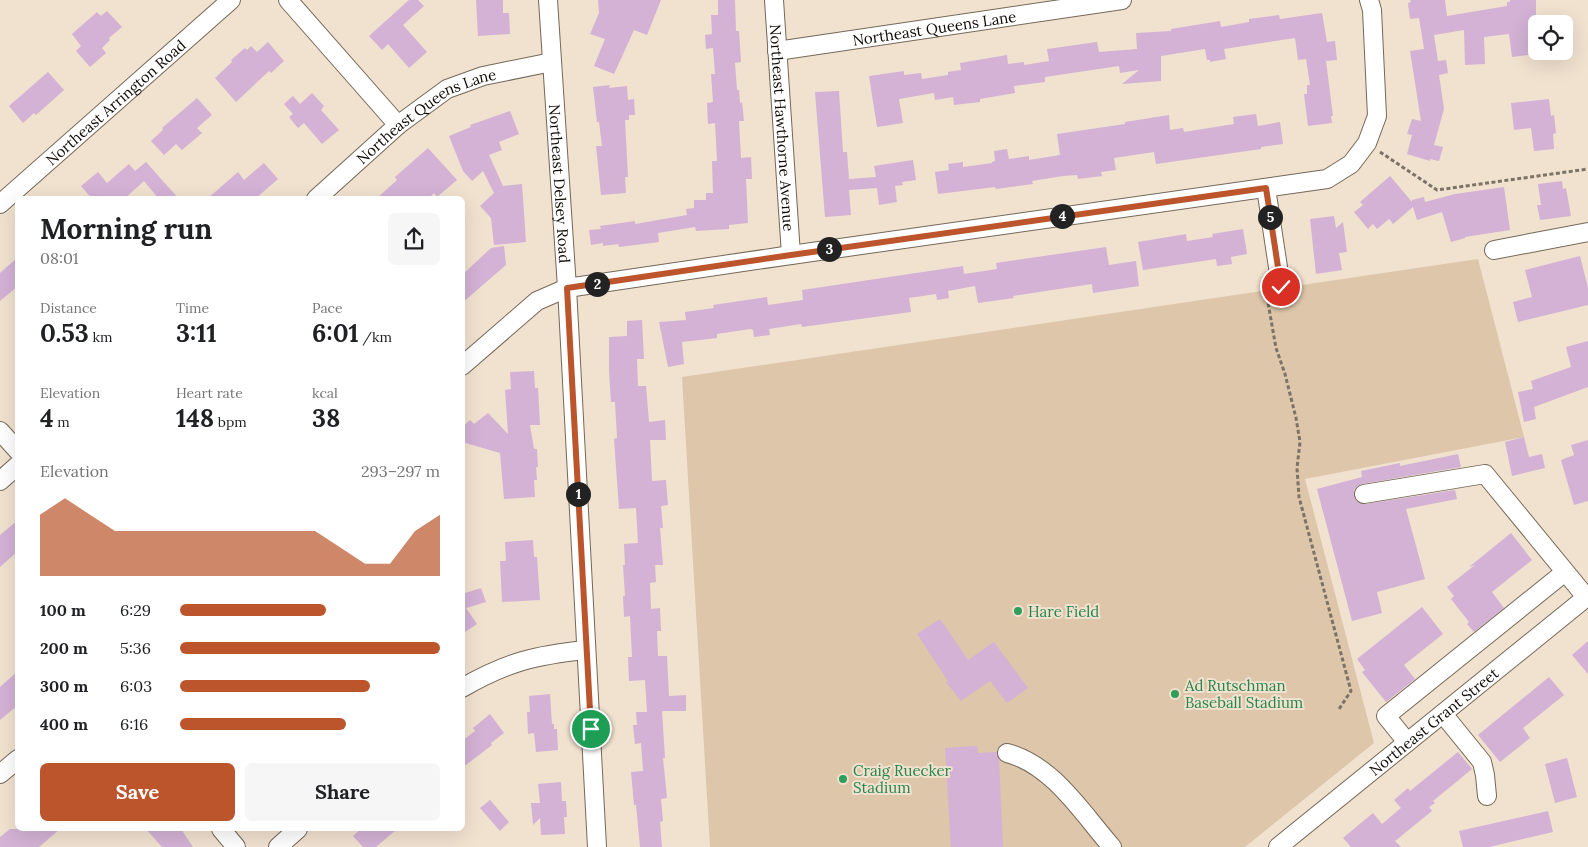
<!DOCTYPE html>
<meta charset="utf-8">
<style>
body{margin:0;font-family:Lora,serif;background:#f6f6f6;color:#202124;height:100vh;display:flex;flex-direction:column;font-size:19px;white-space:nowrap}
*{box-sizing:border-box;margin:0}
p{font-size:16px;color:#757577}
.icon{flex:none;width:28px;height:28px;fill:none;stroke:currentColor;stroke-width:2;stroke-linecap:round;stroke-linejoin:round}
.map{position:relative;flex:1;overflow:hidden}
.drawer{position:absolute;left:15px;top:196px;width:450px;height:635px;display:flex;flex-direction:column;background:#fff;border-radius:8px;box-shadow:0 5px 20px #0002}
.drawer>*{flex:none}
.controls{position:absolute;left:1528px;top:15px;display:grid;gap:10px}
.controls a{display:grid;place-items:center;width:45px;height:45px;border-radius:8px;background:#fff;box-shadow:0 5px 20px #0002;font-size:25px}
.pin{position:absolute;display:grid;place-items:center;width:42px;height:42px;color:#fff;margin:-21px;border:2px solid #fff;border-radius:50%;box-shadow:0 1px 5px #0007}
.km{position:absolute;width:25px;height:25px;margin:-12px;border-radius:50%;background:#222;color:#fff;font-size:14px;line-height:25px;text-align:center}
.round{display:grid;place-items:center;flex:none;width:52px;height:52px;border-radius:8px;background:#f6f6f6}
.summary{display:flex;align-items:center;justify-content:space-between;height:85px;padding:0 25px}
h1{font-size:28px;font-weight:700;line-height:38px}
.figures{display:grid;grid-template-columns:repeat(3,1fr);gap:8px;height:85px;padding:5px 25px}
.figures div{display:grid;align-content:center}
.figures b{font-size:25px;font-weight:700}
.figures small{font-size:14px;font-weight:400}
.figures p{font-size:14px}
.chart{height:140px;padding:10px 25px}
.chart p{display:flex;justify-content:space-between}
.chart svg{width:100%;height:90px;margin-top:5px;fill:#bc552c;opacity:.7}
.primary-button{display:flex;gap:10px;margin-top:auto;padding:10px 25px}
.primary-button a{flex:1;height:58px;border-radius:8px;background:#bc552c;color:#fff;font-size:20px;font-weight:700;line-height:58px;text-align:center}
.primary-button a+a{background:#f6f6f6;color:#202124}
ul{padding:0 25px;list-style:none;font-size:16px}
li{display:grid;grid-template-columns:80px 60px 1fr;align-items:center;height:38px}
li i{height:12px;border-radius:6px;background:#bc552c}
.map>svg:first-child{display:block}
.green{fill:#ddc6aa}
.building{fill:#d3b2d5}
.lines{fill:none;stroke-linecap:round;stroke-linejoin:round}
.minor-casing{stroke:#756858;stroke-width:20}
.path{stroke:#7c7266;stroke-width:3;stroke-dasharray:4 2.5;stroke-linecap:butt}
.minor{stroke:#fff;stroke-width:18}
.route-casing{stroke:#fff;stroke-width:10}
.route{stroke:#bc552c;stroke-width:6}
.leisure-dot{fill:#2e9e5b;stroke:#f1e1cf;stroke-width:2}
.labels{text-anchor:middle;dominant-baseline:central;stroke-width:4;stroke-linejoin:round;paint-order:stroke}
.street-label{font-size:15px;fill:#100b05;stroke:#f1e1cf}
.leisure-label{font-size:15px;fill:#27864d;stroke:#f1e1cf;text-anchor:start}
</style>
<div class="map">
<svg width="1588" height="847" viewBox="0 0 1588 847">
<rect width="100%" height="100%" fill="#f1e1cf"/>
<path class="green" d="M1478,259L1524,437L1305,479L1374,743L1245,847H710L682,377Z"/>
<g class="building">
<path d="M409,0H418L424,6L403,25L427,52L409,68L388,44L382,50L369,36Z"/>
<path d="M476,0H503V13H509L510,34L478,36Z"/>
<path d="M598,0H661L647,35L634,30L614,74L594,66L605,39L590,34L599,13Z"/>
<path d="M718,0H735L736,31H739L741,62L735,63L737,90H739L740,103L742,102L744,121H739L741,158L751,157L752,179H746L748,223L729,225V229L696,231L695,227L658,233L659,242L619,247L618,244L603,246V243L591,245L589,230L601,229L600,226L635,221V224L687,215L686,209L694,208V200H706V193H713L712,161H717L715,123L708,124L707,103L713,102L711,74H715L713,48L706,49L705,35L712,34L711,15H718Z"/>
<path d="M1410,0H1445L1447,16L1507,6V2H1510V0H1536V54L1512,57L1509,34L1484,37L1485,64L1465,65L1464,30L1434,35L1438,61L1446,60L1448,73L1439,75L1444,109L1434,145L1443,147L1439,161L1430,159V161L1407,154L1412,135L1407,134L1412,119L1421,121L1410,51L1424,49L1419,18L1410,19L1408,3L1411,2Z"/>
<path d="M107,11L122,27L109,38L110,40L102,48L106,53L90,67L76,51L81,46L72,34L97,12L101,16Z"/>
<path d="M1322,13L1327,42L1335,41L1337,60L1326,61L1333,116H1331L1332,123L1308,126L1304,94H1307V85H1310L1306,59L1298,60L1295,38L1224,49L1226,59L1210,62V60H1207L1205,49L1161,56V81L1122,84L1139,70L1120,73L1119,66L1045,77V82L1014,86L1015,93L980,99V102L954,105L953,97L935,100L934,93L899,99L903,123L877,127L869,76L904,71V75L921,73L922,79L948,75V72L961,70L960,63L1007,55L1008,64L1024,62V65L1049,61L1047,49L1097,42L1099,52L1137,49L1136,33L1171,31V29L1220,21L1221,27L1249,22V19L1279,15L1280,19Z"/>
<path d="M268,42L284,61L271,73L269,71L236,102L215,78L232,62L231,60L245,48L247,50L251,46L257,52Z"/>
<path d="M48,72L64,90L36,115L34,113L23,123L9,106Z"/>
<path d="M610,85L609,88L627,86L628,100L634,99L635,115H629V120H625L628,177H625L626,193L601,195L596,146H602L599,122H597L593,87Z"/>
<path d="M839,91L843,152H847L849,179L876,177L874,166L913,160L916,180L902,182L903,185L895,186L897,202L879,205L877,188L849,190L851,215L825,217L815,92Z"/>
<path d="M312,93L324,106L321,110L339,130L322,144L304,123L298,128L289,117L293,114L284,104L293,96L300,104Z"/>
<path d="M197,98L212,115L197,128L202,133L182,150L176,144L164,155L151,141L163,130L162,128Z"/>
<path d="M1549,99L1551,116L1554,115L1556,133L1553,134L1554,149L1534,151L1531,128L1514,130L1511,103Z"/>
<path d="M510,111L519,134L499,142L502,150L489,155L503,186L522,184L526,242L494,245L491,218L480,206L494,193L483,171L472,181L463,171L449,136L471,127L470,125Z"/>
<path d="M1256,114L1258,126L1280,122L1283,144L1261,147V149L1156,164L1154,152L1114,158L1116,170L1101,172L1102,176L1078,179L1077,175L1063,176L1032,181L1033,184L996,189L995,187L938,194L935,172L949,170L948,164L963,162V167L992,163V162L995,161L994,151L1007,149L1009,159L1029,156V160L1060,155L1057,134L1125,124V122L1169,115L1170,130L1183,128L1184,132L1234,124L1233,117Z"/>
<path d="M428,148L457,180L437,197L434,193L428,199H376L397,180L395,177Z"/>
<path d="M146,162L179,199H159L144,181L124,199H92L81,186L98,172L107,183L129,164L135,171Z"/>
<path d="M264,163L278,179L255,199H207L238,172L244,180Z"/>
<path d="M1390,176L1412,202V200L1424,197L1425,202L1455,194L1504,187L1510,230L1465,237V238L1451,242L1442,212L1417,220L1413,207L1393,224L1389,219L1377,229L1373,224L1368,229L1354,212L1363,205L1360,202Z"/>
<path d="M1562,181L1563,189L1566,188L1571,216L1540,220L1537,205H1541L1538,184Z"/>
<path d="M1334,216L1336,228L1343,222L1347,252L1339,253L1342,270L1316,274L1310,219Z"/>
<path d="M1243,229L1247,254L1231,257L1232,264L1217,266L1216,259L1143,270L1138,242L1186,234L1187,241L1213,237L1212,234Z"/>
<path d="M504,246L506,265L462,303V275L491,248Z"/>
<path d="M1106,247L1109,265L1136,261L1139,286L1093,293L1092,284L1013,296L1014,298L978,303L975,286L948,291L949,298L937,300L936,294L909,298L911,312L802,327L801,324L769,329L770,335L754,337L753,330L750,329L717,334V338L682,342L684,364L668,367L659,322L686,320L685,312L714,308L713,305L767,297L768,305L803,300L802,290L963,266L964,274L997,269L996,263Z"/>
<path d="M1580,256L1588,288V305L1518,322L1513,302L1532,297L1525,270Z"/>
<path d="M18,257V286L0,301V273Z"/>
<path d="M642,320L644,359H637L638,386H646L649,422L665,420L666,440H650L652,481L666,480L668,505L661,506L663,528H660L663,565H655L656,582L650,583L651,609L660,608L661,631H657L658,656H667L669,696L686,695V711H662L665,758H663L667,798L661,799L663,821L660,822L662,847H640L636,805H634L631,772L643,771L641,743L635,744L633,725H637L636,712H647L645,680L629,681L628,657H632L630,616L624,617L623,596H625L623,565H625L624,544L638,543L636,508L619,509L614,439L617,438L615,402H611L609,370V337L627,336V321Z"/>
<path d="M1588,341V387L1534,407L1536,419L1524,422L1518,392L1533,389L1531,381L1571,367L1566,347Z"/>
<path d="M534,371L535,388H538L540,425H530L534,449H537L538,467H536L537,480H534L535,497L504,499L500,453L462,442V427L470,420L474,424L488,413L508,434L505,390L511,389L510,372Z"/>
<path d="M1524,437L1529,457L1542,454L1545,468L1512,476L1505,442Z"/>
<path d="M1588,440V501L1574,505L1561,460L1574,455L1571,445Z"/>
<path d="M1458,454L1461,467L1362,484L1358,486L1354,490V495L1356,500L1360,504H1365L1455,490L1457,499L1406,509L1425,579L1377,592L1382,613L1352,621L1317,489L1362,477L1361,471L1400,463V466Z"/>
<path d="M18,520V551L0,567V535Z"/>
<path d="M1511,533L1532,560L1492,592L1504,608L1474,632L1467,624L1469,622L1451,599L1454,596L1447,587L1475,565L1469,567Z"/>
<path d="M533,540L534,557H537L540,600L502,602L500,561H506L505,542Z"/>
<path d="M481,588L486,602L466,608L477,624L462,634V594Z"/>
<path d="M1422,607L1443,634L1404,665L1415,679L1386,702L1362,672L1365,670L1357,659Z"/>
<path d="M940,619L968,660L994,642L1028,688L1007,703L990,681L961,701L946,682L948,681L917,634Z"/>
<path d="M1588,641V674L1572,655Z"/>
<path d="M18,671V705L0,720V687Z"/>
<path d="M1549,677L1564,695L1523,728L1530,738L1500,762L1478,735Z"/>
<path d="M550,694L552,724H554V729H557L558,750L536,752L534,733L528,734L527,712H530L529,696Z"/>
<path d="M490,714L504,733L491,743L492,745L462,768V741L475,731L473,728Z"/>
<path d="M977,746L978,753L997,752L999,759L1003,847H951L945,748Z"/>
<path d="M1458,752L1472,769L1433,801L1435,803L1429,807L1432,811L1395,841L1401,847H1351L1343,838L1373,813L1382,824L1401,808L1394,800L1408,788L1410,791Z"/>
<path d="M1567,758L1577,797L1555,803L1545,764Z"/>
<path d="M561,782L562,801H566L567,817H564L565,834L541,835L540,818L533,825L531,803H540L538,784Z"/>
<path d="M490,800L509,822L500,831L480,808Z"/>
<path d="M1548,811L1553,832L1489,847H1463L1459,831Z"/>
<path d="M10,829H60L39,847H0V837Z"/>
<path d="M146,829H181L193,847H162Z"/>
<path d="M361,829H397L376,847H363L353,836Z"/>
</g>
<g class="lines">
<defs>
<g id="minor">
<path d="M288,0L398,125"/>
<path id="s1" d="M548,0L567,288L597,847"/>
<path id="s2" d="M774,0L791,255"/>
<path id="s3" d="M777,51L1122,0"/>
<path d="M1266,188L1281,287"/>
<path id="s4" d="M316,199L398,125L447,89L483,76L552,62"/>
<path id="s5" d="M0,204L231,0"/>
<path d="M1494,250L1588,232"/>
<path d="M462,366L537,301L567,288L791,255L1327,179L1351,164L1367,143L1377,116L1372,10L1369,0"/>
<path d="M0,431L18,451"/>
<path d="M0,481L18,465"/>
<path d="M1364,494L1485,474L1586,597"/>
<path d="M462,688C507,662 536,655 586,650"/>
<path d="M1443,714L1482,762L1485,775L1487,796"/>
<path d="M1407,742L1386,716L1565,572"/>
<path d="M1007,753C1053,765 1082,813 1112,847"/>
<path d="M0,774L18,759"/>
<path d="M221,829L236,847"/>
<path d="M278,847L298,829"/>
<path id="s6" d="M1278,847L1588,596"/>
</g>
</defs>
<use href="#minor" class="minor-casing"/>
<g class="path">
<path d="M1380,152L1437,190L1588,169"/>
<path d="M1267,297L1276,348L1285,374L1296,418L1300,442L1297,468L1299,497L1351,691L1339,709"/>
</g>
<use href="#minor" class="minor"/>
</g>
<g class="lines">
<defs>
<path id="route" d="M591,729L567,288L791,255L1266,188L1281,287"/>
</defs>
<use href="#route" class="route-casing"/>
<use href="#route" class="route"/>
</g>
<g class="leisure-dot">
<circle cx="1018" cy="611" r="5"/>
<circle cx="1175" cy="694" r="5"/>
<circle cx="843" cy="779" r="5"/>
</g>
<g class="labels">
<g class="street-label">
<text stroke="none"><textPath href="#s3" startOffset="159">Northeast Queens Lane</textPath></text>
<text stroke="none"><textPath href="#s5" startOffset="154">Northeast Arrington Road</textPath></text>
<text stroke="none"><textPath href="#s4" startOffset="140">Northeast Queens Lane</textPath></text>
<text stroke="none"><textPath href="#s2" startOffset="128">Northeast Hawthorne Avenue</textPath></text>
<text stroke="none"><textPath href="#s1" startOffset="184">Northeast Delsey Road</textPath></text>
<text stroke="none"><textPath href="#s6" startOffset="200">Northeast Grant Street</textPath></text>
</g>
<g class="leisure-label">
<text x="1028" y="611">Hare Field</text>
<text x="1185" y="685">Ad Rutschman<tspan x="1185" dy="17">Baseball Stadium</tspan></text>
<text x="853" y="770">Craig Ruecker<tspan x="853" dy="17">Stadium</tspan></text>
</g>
</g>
</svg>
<div class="controls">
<a><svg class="icon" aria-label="locate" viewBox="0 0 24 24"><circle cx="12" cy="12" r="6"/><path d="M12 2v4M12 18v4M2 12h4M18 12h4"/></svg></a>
</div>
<div class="pin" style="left:591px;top:729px;background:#1e9e55"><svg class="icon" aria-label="arrive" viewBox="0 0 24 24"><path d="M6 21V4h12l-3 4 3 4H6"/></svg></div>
<div class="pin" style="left:1281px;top:287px;background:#d93025"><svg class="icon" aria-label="check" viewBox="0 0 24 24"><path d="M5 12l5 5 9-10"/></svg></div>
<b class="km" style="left:578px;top:494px">1</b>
<b class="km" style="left:597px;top:284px">2</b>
<b class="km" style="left:829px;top:249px">3</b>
<b class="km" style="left:1062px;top:216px">4</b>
<b class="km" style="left:1270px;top:217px">5</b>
<section class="drawer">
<div class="summary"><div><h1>Morning run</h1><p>08:01</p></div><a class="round"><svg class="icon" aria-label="share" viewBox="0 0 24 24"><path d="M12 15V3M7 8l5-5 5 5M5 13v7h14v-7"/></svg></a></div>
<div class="figures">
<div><p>Distance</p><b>0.53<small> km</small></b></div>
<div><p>Time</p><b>3:11</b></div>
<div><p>Pace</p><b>6:01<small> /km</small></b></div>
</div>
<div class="figures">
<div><p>Elevation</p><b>4<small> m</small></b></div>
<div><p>Heart rate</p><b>148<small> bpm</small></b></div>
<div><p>kcal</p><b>38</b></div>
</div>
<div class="chart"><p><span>Elevation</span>293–297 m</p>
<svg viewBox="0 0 160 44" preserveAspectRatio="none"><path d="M0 44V14L10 6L20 14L30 22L40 22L50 22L60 22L70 22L80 22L90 22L100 22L110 22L120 30L130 38L140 38L150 22L160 14V44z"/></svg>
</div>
<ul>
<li><b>100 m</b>6:29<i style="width:56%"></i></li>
<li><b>200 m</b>5:36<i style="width:100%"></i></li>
<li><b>300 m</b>6:03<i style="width:73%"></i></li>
<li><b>400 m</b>6:16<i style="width:64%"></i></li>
</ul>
<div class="primary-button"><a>Save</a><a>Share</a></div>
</section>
</div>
